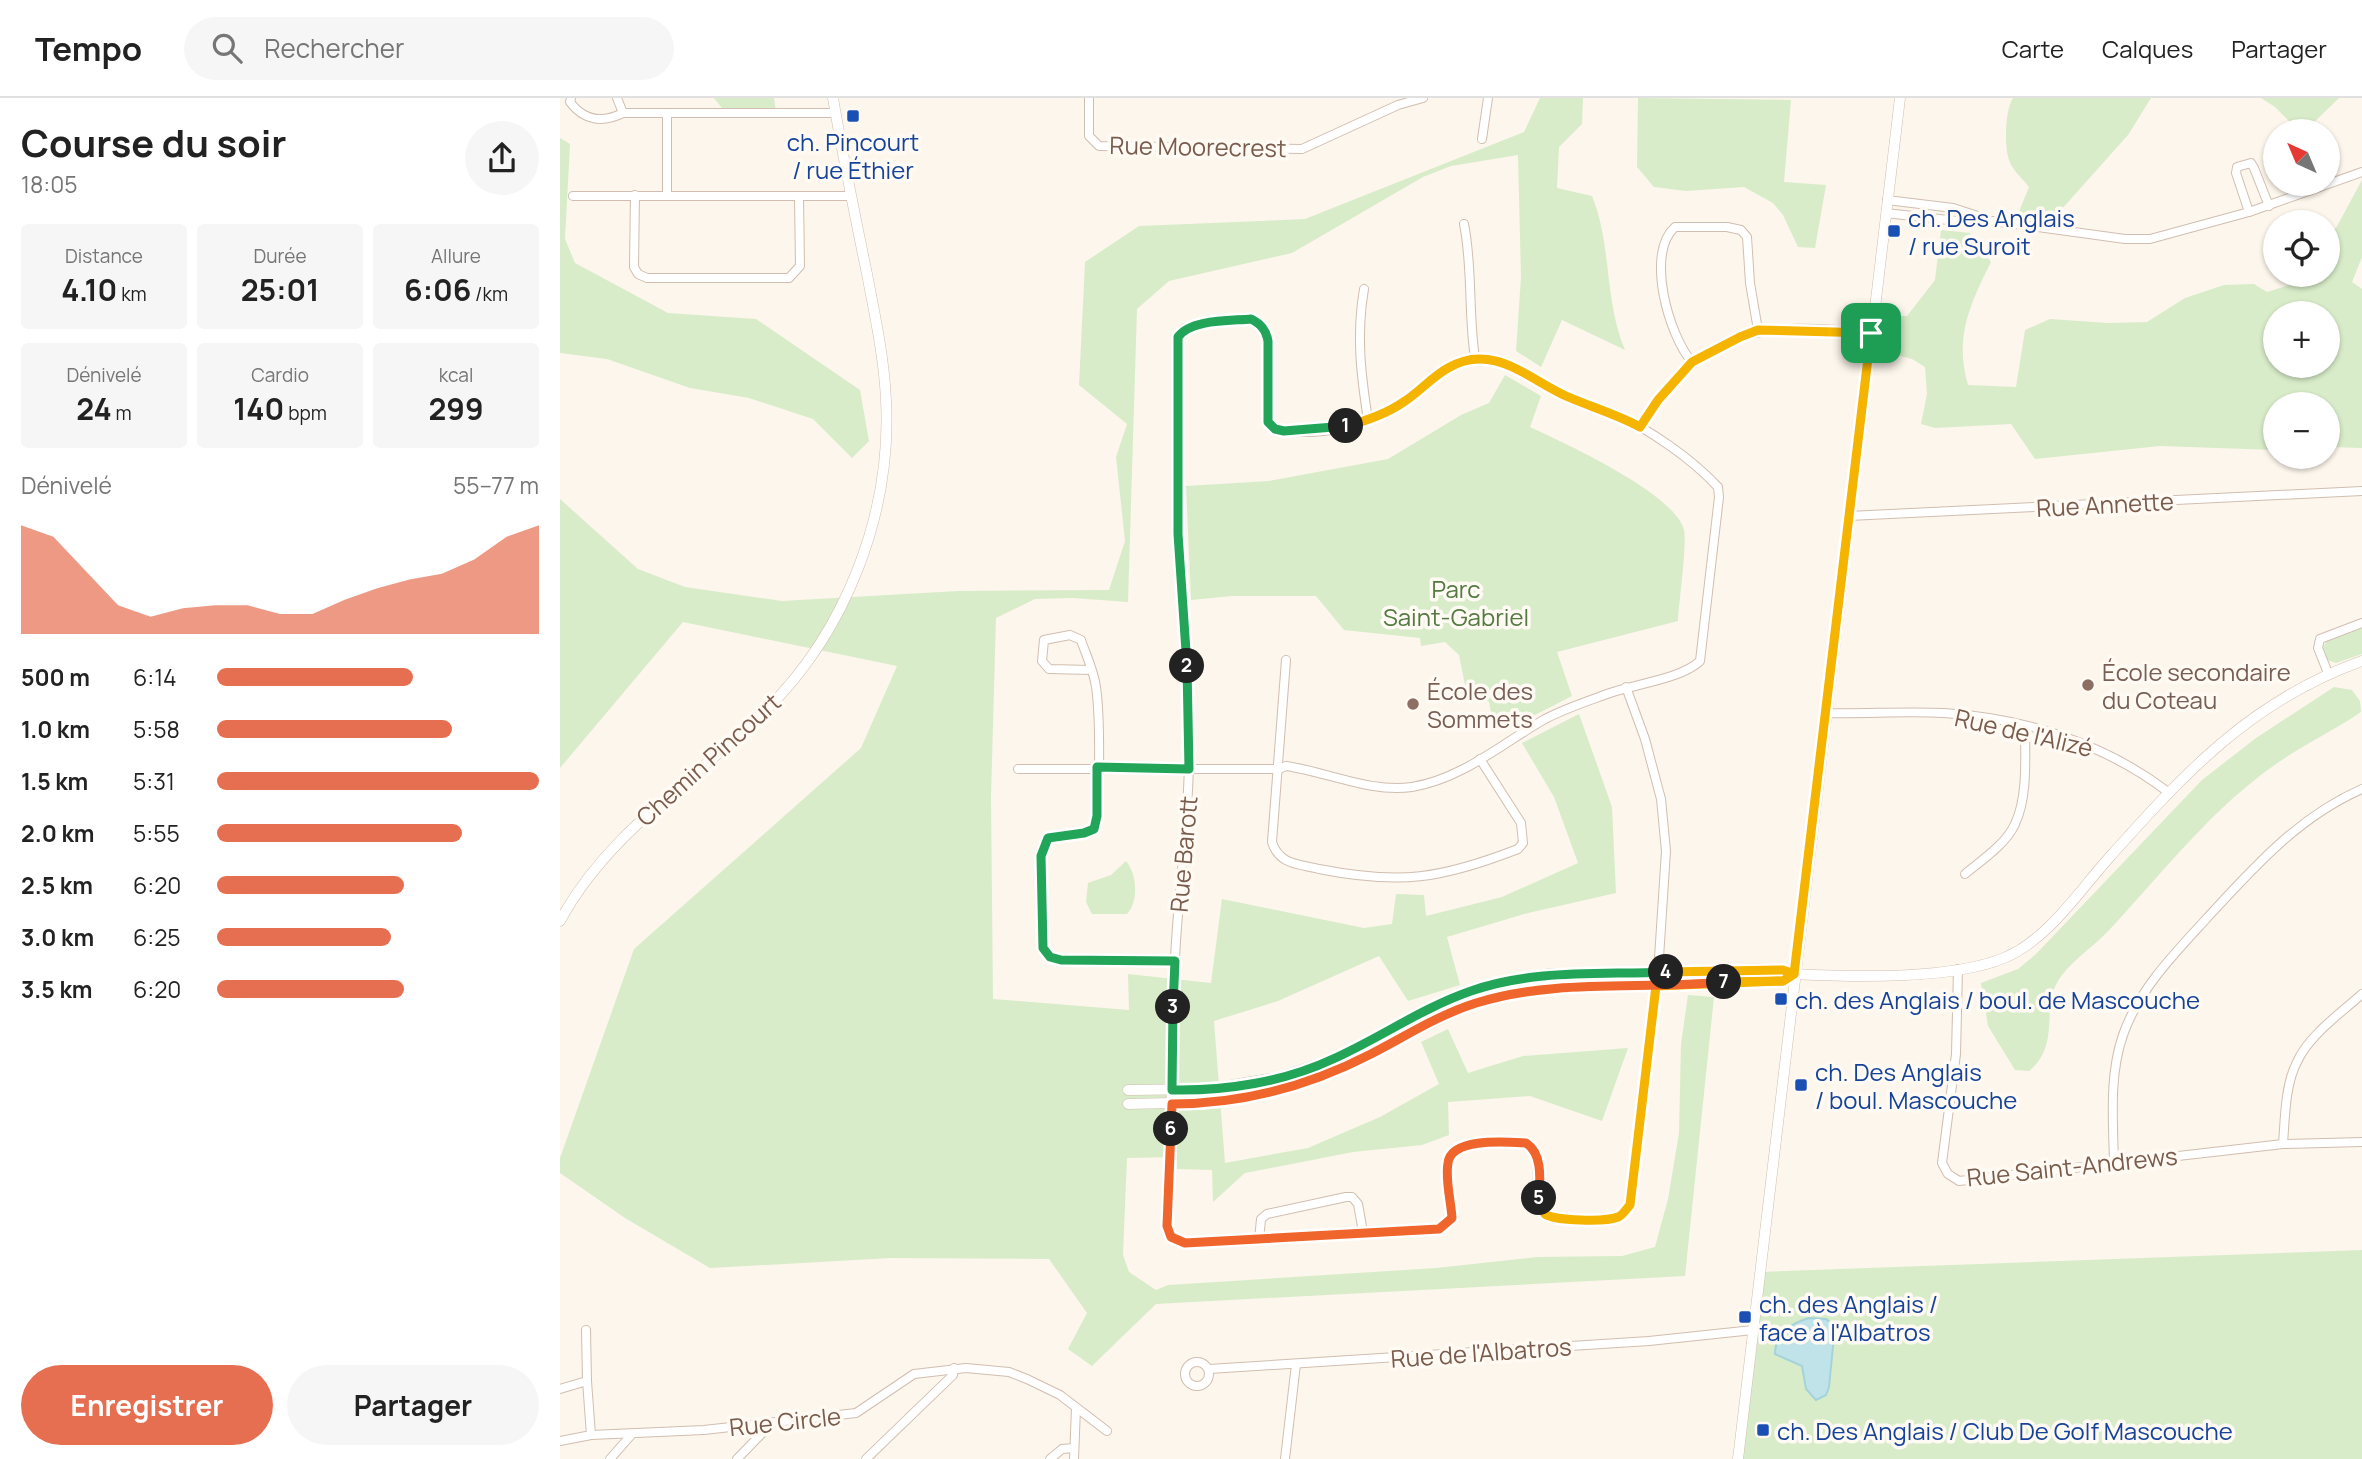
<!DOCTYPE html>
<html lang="fr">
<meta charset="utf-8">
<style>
body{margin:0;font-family:Manrope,sans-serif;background:#f6f6f6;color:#222;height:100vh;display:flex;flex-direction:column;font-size:26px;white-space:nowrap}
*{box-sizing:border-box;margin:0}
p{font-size:23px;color:#767676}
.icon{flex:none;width:38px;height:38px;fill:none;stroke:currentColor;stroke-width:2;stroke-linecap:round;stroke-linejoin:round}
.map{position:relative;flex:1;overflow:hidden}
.drawer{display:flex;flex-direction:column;background:#fff;width:560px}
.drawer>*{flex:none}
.needle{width:46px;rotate:316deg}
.controls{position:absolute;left:1703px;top:21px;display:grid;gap:14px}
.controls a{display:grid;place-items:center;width:77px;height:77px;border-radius:50%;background:#fff;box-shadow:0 2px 5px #0004;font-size:35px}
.pin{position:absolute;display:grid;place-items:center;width:60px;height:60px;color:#fff;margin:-30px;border-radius:14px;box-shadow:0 4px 10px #0006}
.km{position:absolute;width:35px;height:35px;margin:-18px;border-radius:50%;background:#222;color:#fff;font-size:19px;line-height:35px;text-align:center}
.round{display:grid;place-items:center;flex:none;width:74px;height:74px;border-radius:37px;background:#f6f6f6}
.summary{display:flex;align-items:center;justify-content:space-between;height:119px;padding:0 21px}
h1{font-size:38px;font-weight:700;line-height:52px}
.figures{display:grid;grid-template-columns:repeat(3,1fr);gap:10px;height:119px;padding:7px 21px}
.figures div{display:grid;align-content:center;border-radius:7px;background:#f6f6f6;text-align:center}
.figures b{font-size:30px;font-weight:700}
.figures small{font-size:19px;font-weight:400}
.figures p{font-size:19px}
.chart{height:196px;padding:14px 21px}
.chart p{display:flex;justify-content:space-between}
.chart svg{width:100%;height:126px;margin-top:7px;fill:#e76f51;opacity:.7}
.primary-button{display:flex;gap:14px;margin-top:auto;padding:14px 21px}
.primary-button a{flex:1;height:80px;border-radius:42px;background:#e76f51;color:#fff;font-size:28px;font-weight:700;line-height:80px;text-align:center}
.primary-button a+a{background:#f6f6f6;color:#222}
ul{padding:0 21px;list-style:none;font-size:23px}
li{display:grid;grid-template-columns:112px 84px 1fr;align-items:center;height:52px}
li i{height:18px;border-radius:9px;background:#e76f51}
header{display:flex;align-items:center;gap:42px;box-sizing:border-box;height:98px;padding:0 35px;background:#fff;border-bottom:2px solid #e0e0e0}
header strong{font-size:33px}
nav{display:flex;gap:38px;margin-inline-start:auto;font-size:24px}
.search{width:490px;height:63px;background:#f6f6f6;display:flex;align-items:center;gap:18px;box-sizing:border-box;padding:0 24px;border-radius:38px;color:#767676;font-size:26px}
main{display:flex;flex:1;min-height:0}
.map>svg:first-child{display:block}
.green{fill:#d8ecc9;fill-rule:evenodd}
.water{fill:#bfe3e8;stroke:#a5d3da;stroke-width:2}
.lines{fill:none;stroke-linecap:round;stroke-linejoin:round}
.minor-casing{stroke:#d1beb0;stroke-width:10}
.tertiary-casing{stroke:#d1beb0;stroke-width:11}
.minor{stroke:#fff;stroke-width:8}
.tertiary{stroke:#fff;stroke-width:10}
.split-1-casing{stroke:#fff;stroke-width:14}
.split-2-casing{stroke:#fff;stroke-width:14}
.split-3-casing{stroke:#fff;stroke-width:14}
.split-4-casing{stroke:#fff;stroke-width:14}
.split-5-casing{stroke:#fff;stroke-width:14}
.split-6-casing{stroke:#fff;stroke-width:14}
.split-7-casing{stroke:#fff;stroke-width:14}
.split-8-casing{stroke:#fff;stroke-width:14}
.split-1{stroke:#f5b400;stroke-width:9}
.split-2{stroke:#22a559;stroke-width:9}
.split-3{stroke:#22a559;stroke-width:9}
.split-4{stroke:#22a559;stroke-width:9}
.split-5{stroke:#f5b400;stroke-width:9}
.split-6{stroke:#f0652b;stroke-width:9}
.split-7{stroke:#f0652b;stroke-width:9}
.split-8{stroke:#f5b400;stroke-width:9}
.transit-dot{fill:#1a4fb4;stroke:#fffaf3;stroke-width:2.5}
.education-dot{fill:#8d6e63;stroke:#fffaf3;stroke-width:2.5}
.labels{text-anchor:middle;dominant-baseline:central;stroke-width:7;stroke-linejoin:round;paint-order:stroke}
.transit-label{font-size:24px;fill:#164399;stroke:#fffaf3;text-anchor:start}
.street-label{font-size:24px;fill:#7a5c4d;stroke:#fffaf3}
.park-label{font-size:24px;fill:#537a41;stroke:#fffaf3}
.education-label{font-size:24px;fill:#785e54;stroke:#fffaf3;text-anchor:start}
</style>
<header>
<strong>Tempo</strong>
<div class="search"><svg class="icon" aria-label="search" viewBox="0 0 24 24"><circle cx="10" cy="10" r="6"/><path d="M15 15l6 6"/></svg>Rechercher</div>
<nav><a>Carte</a><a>Calques</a><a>Partager</a></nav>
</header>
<main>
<section class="drawer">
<div class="summary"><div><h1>Course du soir</h1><p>18:05</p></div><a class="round"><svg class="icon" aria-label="share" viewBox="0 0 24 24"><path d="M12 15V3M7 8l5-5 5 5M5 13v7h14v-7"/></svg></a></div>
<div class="figures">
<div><p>Distance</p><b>4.10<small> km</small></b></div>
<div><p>Durée</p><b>25:01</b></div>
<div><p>Allure</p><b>6:06<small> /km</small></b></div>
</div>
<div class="figures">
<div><p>Dénivelé</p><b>24<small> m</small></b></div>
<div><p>Cardio</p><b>140<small> bpm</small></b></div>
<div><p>kcal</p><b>299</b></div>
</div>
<div class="chart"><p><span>Dénivelé</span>55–77 m</p>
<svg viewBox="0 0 160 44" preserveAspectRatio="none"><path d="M0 44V6L10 10L20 22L30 34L40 38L50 35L60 34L70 34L80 37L90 37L100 32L110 28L120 25L130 23L140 18L150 10L160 6V44z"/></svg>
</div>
<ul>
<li><b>500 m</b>6:14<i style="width:61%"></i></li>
<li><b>1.0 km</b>5:58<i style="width:73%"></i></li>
<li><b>1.5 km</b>5:31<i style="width:100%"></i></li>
<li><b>2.0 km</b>5:55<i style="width:76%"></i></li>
<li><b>2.5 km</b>6:20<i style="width:58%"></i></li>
<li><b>3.0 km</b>6:25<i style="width:54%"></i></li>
<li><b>3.5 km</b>6:20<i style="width:58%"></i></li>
</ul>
<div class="primary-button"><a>Enregistrer</a><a>Partager</a></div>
</section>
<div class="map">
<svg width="1802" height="1361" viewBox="0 0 1802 1361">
<rect width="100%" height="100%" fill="#fdf6ec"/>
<g class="green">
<path d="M154,0H214L216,14H165Z"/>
<path d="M980,0H1023L1022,26L999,49L997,90L1032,98C1052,147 1044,203 1065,252L1002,222L981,269L956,253L961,179L958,57L891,68L863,79L732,155L609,183L577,211L568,504L513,500L475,501L436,520L431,699L433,901L569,912L568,876L651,885L662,801L804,830L832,826L836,796L864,797L866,818L942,799L1018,765L994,699L962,645L1019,616L1052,709L1056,795L968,815L887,839L900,887L848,903L819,858L718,903L654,923L665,1065L748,1050L820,1019L879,986L861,944L888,931L908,975L963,958L1068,950L1042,1023L970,998L888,1004L889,1037L862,1047L793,1054L685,1075L653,1104L652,1072L617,1071L616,1059L567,1060L563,1157L569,1174L596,1192L608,1187L876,1170L977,1159L1062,1158L1095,1149L1108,1101L1119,1035L1121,946L1128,897L1154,899L1125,1178L596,1206L532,1268L508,1251L527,1215L489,1161L331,1160L150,1170L65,1120L0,1075V1060L74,851L301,650L337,568L123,524L0,670V401L78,471L125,489L222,503L398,493L549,492L565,443L556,359L567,326L519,287L525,164L579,128L745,121L964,34Z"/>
<path d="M1078,0L1231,2L1224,84L1266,87L1255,150L1238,149L1223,117L1213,105L1184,89L1126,93L1094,89L1077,69Z"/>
<path d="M1453,0H1591L1568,37L1492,122L1456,121L1469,89C1463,81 1452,72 1449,62C1444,48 1445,12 1453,0Z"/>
<path d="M1701,0H1779L1745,33H1739L1715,9Z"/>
<path d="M0,40L10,46L5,141L15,165L108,215L196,221L300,292L309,343L292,360L253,321L189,300L130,290L47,261L0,255Z"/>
<path d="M1802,82V159L1792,184L1802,191V350L1768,349V306H1715V352L1600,348L1475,361L1451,326L1375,330L1361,326L1367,296L1365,269L1352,261L1322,253L1325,218H1347L1375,182L1381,132L1410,135L1431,164C1410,206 1394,240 1408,287L1456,289L1465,232L1490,221L1548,225L1587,224L1625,200L1664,187L1694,186L1707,194L1730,187L1731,177H1768V135L1776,130ZM1715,215H1768V268H1715Z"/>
<path d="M945,277L981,298L970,329C1004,345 1115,395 1124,432C1127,448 1119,503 1118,523L997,554L1012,598L944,633L928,621L931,615L929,604L905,587L899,557L885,544L861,548L860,540L784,532L756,498H672L631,502L626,388L709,383L828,361L901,317L929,305Z"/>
<path d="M1802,530V556L1776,565L1767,562L1763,551L1767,541Z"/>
<path d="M1774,589L1792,592L1800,603L1801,614C1775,632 1745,646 1719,664C1655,707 1604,773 1552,829C1537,846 1515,860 1502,877C1478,907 1503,945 1469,973L1455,972L1428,928L1421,885L1458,871L1476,856L1642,682L1696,640Z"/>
<path d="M566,763C577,776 579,804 567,816H532L526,804L528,785L551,777Z"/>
<path d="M1802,1152V1361H1177L1200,1174Z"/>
</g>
<path class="water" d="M1249,1220L1266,1221L1275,1228L1269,1289L1266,1297L1256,1302L1246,1291L1242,1268L1215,1256C1215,1236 1231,1225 1249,1220Z"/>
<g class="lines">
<defs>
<g id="minor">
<path d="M11,0L10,4C24,23 43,25 63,15H275"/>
<path d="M57,0L63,15"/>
<path d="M529,0V38L539,48L742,51L838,7L863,0"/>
<path d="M922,41L928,0"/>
<path d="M75,97L74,169L78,176L87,180H229L240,168L239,99"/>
<path d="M107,97V15"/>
<path d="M13,98H291"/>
<path d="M1327,102L1393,110L1427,121"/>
<path d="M1689,114L1676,75L1677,69L1691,65L1694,70L1709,108"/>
<path d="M1326,115L1406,124L1433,123L1565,141H1590L1689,114L1802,74"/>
<path d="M904,126C913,171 908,215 915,260"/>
<path d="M804,191C796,237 801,277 808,322"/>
<path d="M1132,264C1109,238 1085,155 1115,129H1167L1181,132L1187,139L1190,185L1198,232"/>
<path d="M1080,329C1145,230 1198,223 1311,235"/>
<path d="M1289,418L1802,393"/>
<path d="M726,562L712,744C719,767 739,766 759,771C840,787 881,781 958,751L963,745L961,725L920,661"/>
<path d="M531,572L489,571L482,563L484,542L510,537L521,542C526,557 534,573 536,589C540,617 541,704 534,731L524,735L488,740L483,748V850L490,859L501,862L615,863"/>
<path d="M1768,575L1758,550L1760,541L1802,525"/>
<path d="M1266,615C1305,616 1345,613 1384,615C1464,620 1544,645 1608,694"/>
<path d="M458,671H613C621,671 630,671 638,671H719L726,668C768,674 810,695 852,689C902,681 943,645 985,621C1006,610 1028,603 1050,595C1075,586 1121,581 1140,563L1159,399L1158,389C1131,360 1090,332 1054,315C1038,308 1021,305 1005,297C972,281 942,251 903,263C881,270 865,289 846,302C812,328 757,340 715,331L708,324V243C706,234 703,225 692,222C684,219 634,226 625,230C622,232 620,235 618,239V436L629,599V658C629,726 618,793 615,861C610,950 611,1039 607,1128L611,1139L625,1145L879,1131L892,1120C891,1103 885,1081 887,1065C891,1039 946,1044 966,1045L976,1055C980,1070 975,1099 980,1110C987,1124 1046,1125 1059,1119C1063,1117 1067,1111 1070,1107L1098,875L1106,753L1101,701L1085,641L1066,589"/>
<path d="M1405,776C1422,762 1446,746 1455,726C1468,699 1465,659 1465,629"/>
<path d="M1398,871L1396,956L1382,1065L1388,1076L1399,1083L1723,1046L1802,1044"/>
<path d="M1723,1046C1725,1020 1725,987 1737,964C1749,937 1781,915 1802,896"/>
<path d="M1554,1064C1553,1022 1549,977 1563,937C1579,891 1615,855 1647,820C1693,770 1738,719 1802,691"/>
<path d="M699,1142L701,1121L707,1116L786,1099H792L798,1106L803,1134"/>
<path d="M26,1232L27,1283"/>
<circle cx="637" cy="1276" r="12"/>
<path d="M649,1271L1089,1243L1193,1232"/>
<path d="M0,1291L27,1283L31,1337"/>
<path d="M0,1343L31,1337L144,1332L296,1315L354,1276L406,1270L449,1274L467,1281L500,1297L547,1333"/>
<path d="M50,1361L72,1336"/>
<path d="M177,1361L211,1326"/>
<path d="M306,1361L393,1277L394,1270"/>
<path d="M490,1361L502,1351L514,1350"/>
<path d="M514,1361L516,1310"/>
<path d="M725,1361L736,1266"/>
</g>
<g id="tertiary">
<path d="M0,823C48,734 135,682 205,613C286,534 332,415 326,302C324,259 315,218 307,176C295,118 283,59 273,0"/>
<path d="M568,992L650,991L720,979L771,962L894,900L957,881L989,876L1200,871L1223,872L1234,876C1293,879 1390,882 1444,860C1487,842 1517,796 1547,762C1624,676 1690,603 1802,563"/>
<path d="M568,1006L652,1004L725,990L774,974L904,909L949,896L997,889L1223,883L1234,876"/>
<path d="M1178,1361C1232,907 1283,453 1340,0"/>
</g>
</defs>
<use href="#minor" class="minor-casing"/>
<use href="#tertiary" class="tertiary-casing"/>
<use href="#minor" class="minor"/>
<use href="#tertiary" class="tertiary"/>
</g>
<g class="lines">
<defs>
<path id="split-1" d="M786,328C806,323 828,315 845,303C860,293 872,279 888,270C932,244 967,280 1006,298C1031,309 1056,316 1080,329L1098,302L1132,264L1180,239L1198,232L1311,235"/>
<path id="split-2" d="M627,568L618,436V239C631,221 670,223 691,221C701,226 706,232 708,243V324L715,331L724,333L786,328"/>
<path id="split-3" d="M613,909L615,863L501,862L490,859L483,850L481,758L488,740L524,735L534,731L537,718V669L629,671L627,568"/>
<path id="split-4" d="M613,909L612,992C666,993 724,984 773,961C820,940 862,910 911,893C974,871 1040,877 1106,874"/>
<path id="split-5" d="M979,1100C979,1106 980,1111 985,1116C995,1123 1046,1124 1058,1119C1063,1117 1066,1111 1070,1107L1096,888L1223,883L1234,876L1223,872L1106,874"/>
<path id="split-6" d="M611,1031L607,1128L611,1139L625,1145L879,1131L892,1120C891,1103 885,1082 888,1065C891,1039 947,1044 966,1045C983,1056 980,1082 979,1100"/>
<path id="split-7" d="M611,1031L612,1006C682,1006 749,988 811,956C846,938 878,917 916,905C997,880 1081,892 1164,884"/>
<path id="split-8" d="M1164,884L1223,883L1234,876L1311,235"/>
</defs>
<use href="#split-1" class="split-1-casing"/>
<use href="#split-2" class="split-2-casing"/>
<use href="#split-3" class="split-3-casing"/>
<use href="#split-4" class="split-4-casing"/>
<use href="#split-5" class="split-5-casing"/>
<use href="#split-6" class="split-6-casing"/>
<use href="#split-7" class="split-7-casing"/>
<use href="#split-8" class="split-8-casing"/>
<use href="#split-1" class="split-1"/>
<use href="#split-2" class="split-2"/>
<use href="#split-3" class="split-3"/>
<use href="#split-4" class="split-4"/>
<use href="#split-5" class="split-5"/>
<use href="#split-6" class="split-6"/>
<use href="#split-7" class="split-7"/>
<use href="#split-8" class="split-8"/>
</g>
<g class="transit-dot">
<rect x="286" y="11" width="14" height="14" rx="3.5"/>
<rect x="1327" y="126" width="14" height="14" rx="3.5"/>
<rect x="1214" y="894" width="14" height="14" rx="3.5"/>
<rect x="1234" y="980" width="14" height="14" rx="3.5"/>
<rect x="1178" y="1212" width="14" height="14" rx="3.5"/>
<rect x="1196" y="1325" width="14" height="14" rx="3.5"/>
</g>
<g class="education-dot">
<circle cx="1528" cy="587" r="7"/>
<circle cx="853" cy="606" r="7"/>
</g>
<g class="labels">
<g class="transit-label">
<text x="293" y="43" text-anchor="middle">ch. Pincourt<tspan x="293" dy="28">/ rue Éthier</tspan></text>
<text x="1348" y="119">ch. Des Anglais<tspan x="1348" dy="28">/ rue Suroit</tspan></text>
<text x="1235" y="901">ch. des Anglais / boul. de Mascouche</text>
<text x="1255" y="973">ch. Des Anglais<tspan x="1255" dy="28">/ boul. Mascouche</tspan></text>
<text x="1199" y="1205">ch. des Anglais /<tspan x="1199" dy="28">face à l'Albatros</tspan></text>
<text x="1217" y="1332">ch. Des Anglais / Club De Golf Mascouche</text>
</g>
<g class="street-label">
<text transform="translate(638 48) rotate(1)">Rue Moorecrest</text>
<text transform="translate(1545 406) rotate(-3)">Rue Annette</text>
<text transform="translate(1464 634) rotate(13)">Rue de l'Alizé</text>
<text transform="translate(148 661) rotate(-42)">Chemin Pincourt</text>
<text transform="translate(623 756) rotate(-85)">Rue Barott</text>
<text transform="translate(1512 1068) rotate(-6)">Rue Saint-Andrews</text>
<text transform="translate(921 1254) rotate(-4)">Rue de l'Albatros</text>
<text transform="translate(225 1323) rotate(-6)">Rue Circle</text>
</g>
<g class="park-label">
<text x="896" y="490">Parc<tspan x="896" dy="28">Saint-Gabriel</tspan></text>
</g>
<g class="education-label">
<text x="1542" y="573">École secondaire<tspan x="1542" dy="28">du Coteau</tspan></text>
<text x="867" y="592">École des<tspan x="867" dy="28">Sommets</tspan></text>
</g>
</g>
</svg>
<div class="controls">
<a><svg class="needle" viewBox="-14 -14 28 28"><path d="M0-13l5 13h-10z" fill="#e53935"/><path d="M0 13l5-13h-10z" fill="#767676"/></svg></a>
<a><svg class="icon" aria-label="locate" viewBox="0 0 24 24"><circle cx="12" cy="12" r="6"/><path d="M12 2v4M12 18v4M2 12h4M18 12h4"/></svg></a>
<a>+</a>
<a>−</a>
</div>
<div class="pin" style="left:1311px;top:235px;background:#1e9e55"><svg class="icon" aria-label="arrive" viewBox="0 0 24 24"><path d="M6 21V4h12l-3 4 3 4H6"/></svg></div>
<b class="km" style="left:786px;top:328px">1</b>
<b class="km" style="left:627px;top:568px">2</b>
<b class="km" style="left:613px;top:909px">3</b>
<b class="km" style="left:1106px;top:874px">4</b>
<b class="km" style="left:979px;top:1100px">5</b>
<b class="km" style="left:611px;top:1031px">6</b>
<b class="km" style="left:1164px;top:884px">7</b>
</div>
</main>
